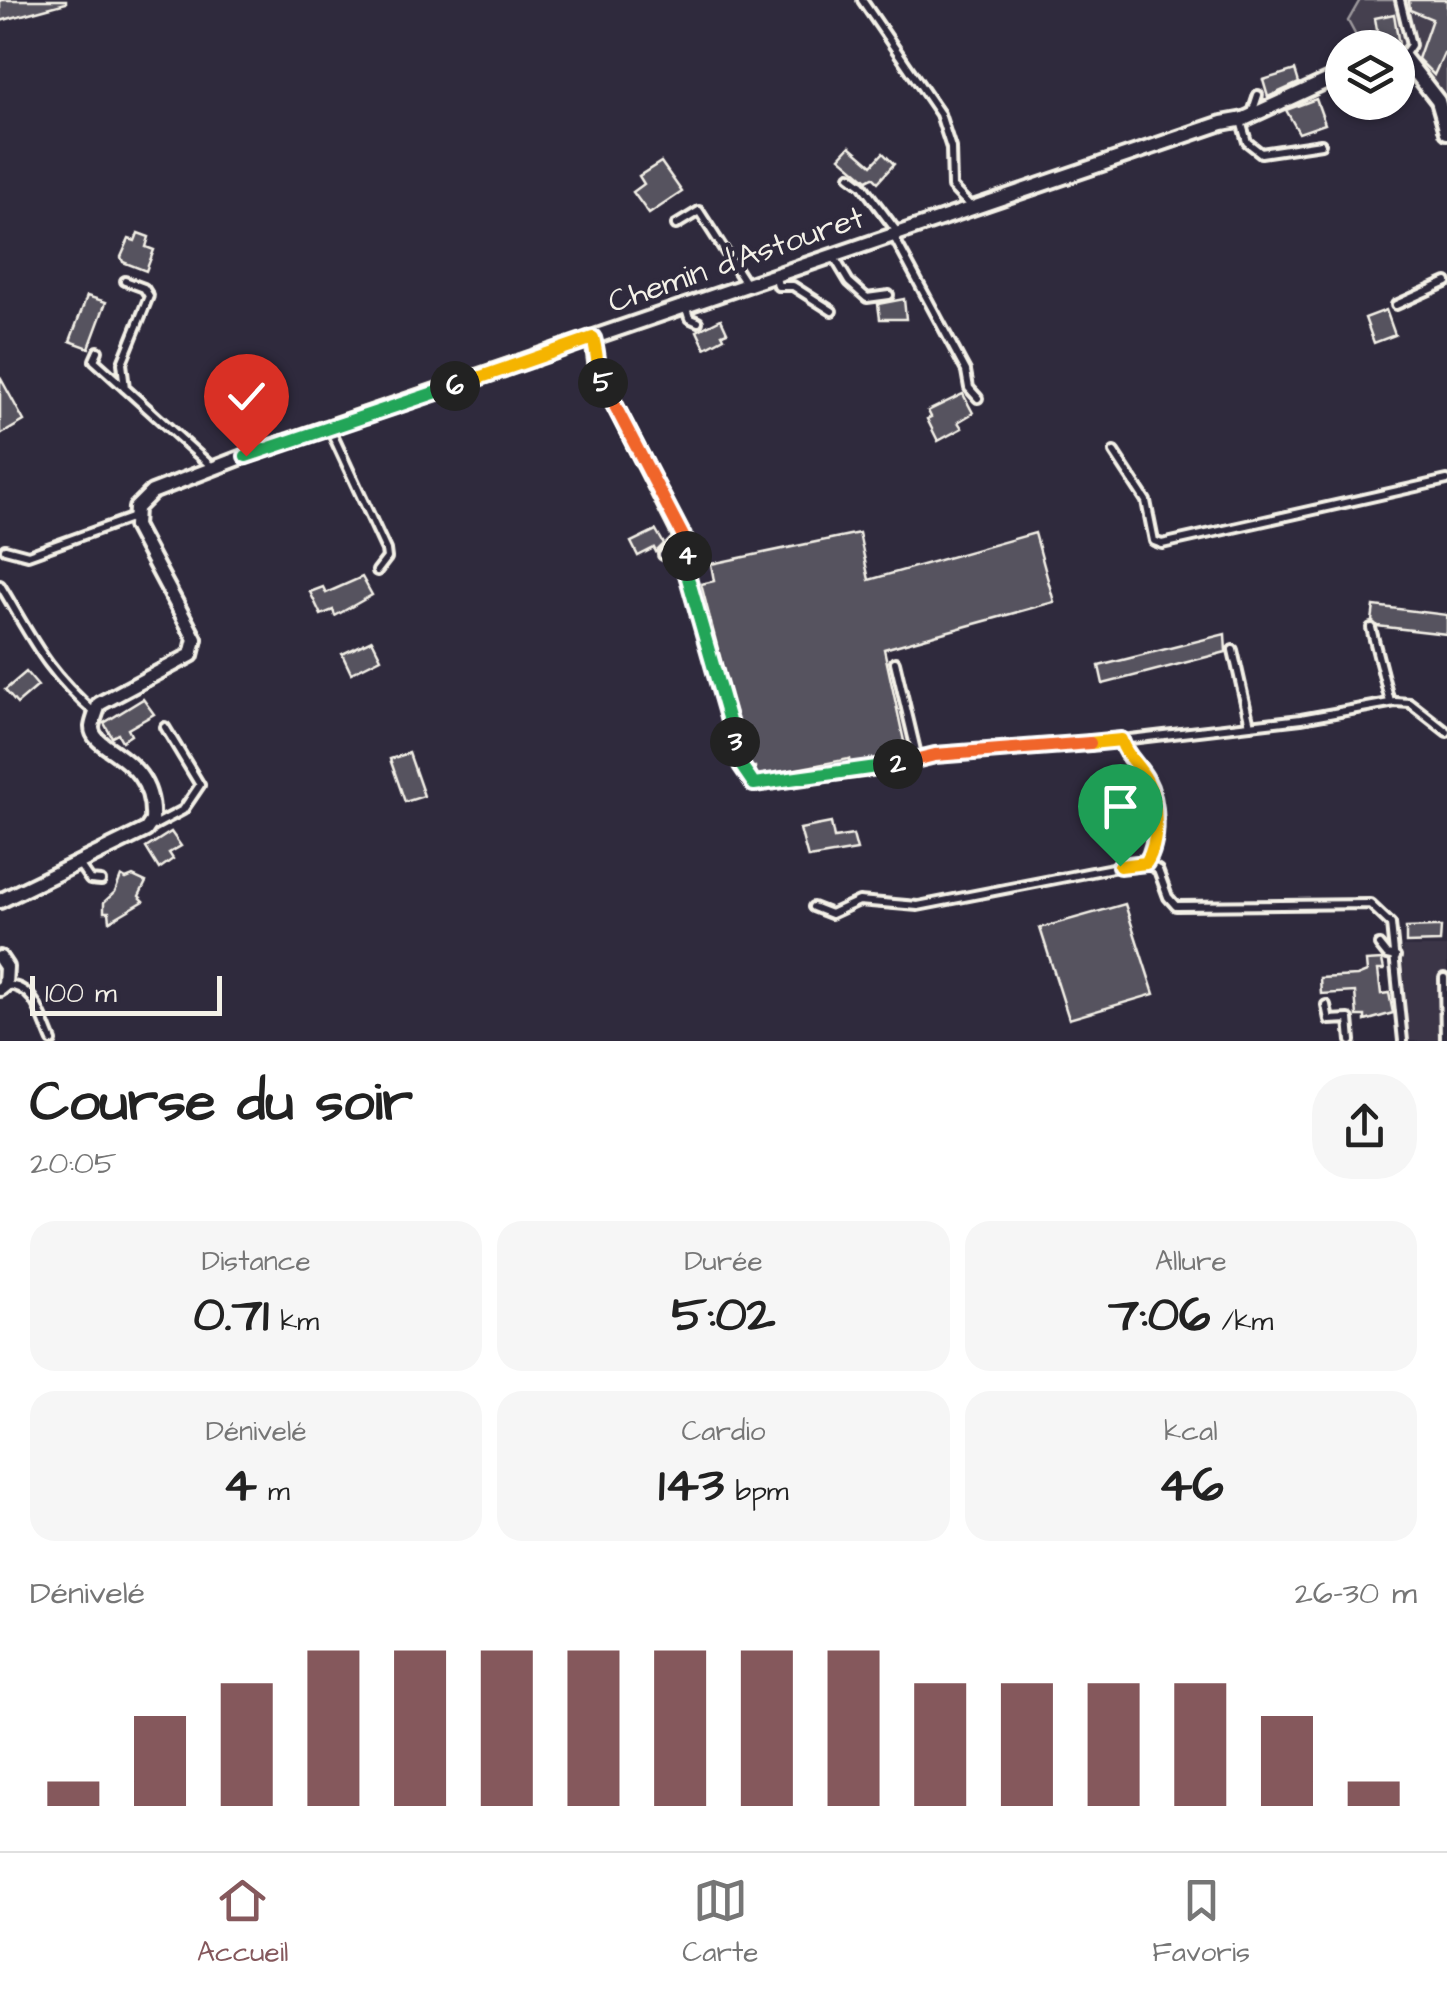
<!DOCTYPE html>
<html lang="fr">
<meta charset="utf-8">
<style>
body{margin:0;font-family:"Architects Daughter",sans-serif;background:#f6f6f6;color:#222;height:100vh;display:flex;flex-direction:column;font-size:38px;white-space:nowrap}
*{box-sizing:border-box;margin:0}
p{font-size:32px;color:#767676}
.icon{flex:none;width:55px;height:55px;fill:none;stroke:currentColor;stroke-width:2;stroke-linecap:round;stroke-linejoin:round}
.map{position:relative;height:1041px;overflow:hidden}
.side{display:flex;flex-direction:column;background:#fff;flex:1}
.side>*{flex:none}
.buttons{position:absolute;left:1325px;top:30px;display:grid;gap:20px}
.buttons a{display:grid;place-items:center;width:90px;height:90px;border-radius:50%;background:#fff;box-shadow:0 2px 8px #0004;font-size:50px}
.scale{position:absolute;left:30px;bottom:25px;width:192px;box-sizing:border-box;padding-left:10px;border:5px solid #f4f1e8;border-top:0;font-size:28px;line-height:35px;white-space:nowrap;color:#f4f1e8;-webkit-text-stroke:8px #2f2a3d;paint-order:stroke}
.pin{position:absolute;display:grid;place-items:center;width:85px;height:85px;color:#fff;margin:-102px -42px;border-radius:50% 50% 50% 0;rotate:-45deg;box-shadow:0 0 10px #0007}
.pin .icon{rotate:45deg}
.km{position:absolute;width:50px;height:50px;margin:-25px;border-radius:50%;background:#222;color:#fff;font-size:28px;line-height:50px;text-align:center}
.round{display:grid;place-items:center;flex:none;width:105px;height:105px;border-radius:40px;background:#f6f6f6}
.summary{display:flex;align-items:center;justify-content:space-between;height:170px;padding:0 30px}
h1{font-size:55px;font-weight:700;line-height:75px}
.figures{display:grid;grid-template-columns:repeat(3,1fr);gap:15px;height:170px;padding:10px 30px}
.figures div{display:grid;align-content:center;border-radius:25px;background:#f6f6f6;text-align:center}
.figures b{font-size:50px;font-weight:700}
.figures small{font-size:28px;font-weight:400}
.figures p{font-size:28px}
.chart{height:280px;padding:20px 30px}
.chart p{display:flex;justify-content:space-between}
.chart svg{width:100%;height:180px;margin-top:10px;stroke:#85585c;stroke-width:6}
.menu{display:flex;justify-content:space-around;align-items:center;height:140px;border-top:2px solid #e0e0e0;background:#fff;font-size:28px;color:#767676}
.menu a{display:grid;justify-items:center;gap:5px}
.menu .selected{color:#85585c}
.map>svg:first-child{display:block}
.built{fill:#3b3647}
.green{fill:#454050;stroke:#9c989c;stroke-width:2.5}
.building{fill:#56525f;stroke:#f4f1e8;stroke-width:2.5}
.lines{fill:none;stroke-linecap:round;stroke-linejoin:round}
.service-casing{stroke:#f4f1e8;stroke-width:14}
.minor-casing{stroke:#f4f1e8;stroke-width:20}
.service{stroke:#2f2a3d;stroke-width:6}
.minor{stroke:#2f2a3d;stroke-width:12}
.split-1-casing{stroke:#fff;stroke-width:20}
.split-2-casing{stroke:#fff;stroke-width:20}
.split-3-casing{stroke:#fff;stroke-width:20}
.split-4-casing{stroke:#fff;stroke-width:20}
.split-5-casing{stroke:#fff;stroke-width:20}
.split-6-casing{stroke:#fff;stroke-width:20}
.split-7-casing{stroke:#fff;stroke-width:20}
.split-1{stroke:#f5b400;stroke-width:12}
.split-2{stroke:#f0652b;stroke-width:12}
.split-3{stroke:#22a559;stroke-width:12}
.split-4{stroke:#22a559;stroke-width:12}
.split-5{stroke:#f0652b;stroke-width:12}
.split-6{stroke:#f5b400;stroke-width:12}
.split-7{stroke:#22a559;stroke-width:12}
.labels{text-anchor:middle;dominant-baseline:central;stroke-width:8;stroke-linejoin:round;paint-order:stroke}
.street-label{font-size:32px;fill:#f4f1e8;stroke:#2f2a3d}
</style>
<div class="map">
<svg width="1447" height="1041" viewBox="0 0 1447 1041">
<rect width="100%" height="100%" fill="#2f2a3d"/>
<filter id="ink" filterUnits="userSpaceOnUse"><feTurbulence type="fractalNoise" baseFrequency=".01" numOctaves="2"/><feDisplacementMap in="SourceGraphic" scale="20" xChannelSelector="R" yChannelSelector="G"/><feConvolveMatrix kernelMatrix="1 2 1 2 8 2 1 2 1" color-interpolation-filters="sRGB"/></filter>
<g filter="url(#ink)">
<path class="built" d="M1402,947H1447V1041H1409Z"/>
<path class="green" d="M1360,0H1447V120L1398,48L1362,47L1348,21Z"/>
<g class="building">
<path d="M0,0H66V3L0,21Z"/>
<path d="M1409,0H1447V54L1444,53L1434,75L1418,59L1432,19L1410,10Z"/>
<path d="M1394,14L1399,45L1380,48L1375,18Z"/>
<path d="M1295,70L1299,83L1268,97L1263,80Z"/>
<path d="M1316,99L1325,124L1299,133L1286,110Z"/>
<path d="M850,146L872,165L883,153L894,164L878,182L873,177L867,180L840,157Z"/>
<path d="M661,162L682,192L649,214L633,192L644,184L639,176Z"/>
<path d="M138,233L149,237L146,247L154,250L146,271L123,262L121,257L129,239L135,241Z"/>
<path d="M87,296L106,302L89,348L70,341Z"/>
<path d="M904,299L906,319H880L878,304Z"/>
<path d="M1386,310L1395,335L1374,343L1365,318Z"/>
<path d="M721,319L727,332L722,334L724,338L705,348L697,331Z"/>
<path d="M0,377L24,421L0,435Z"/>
<path d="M963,394L973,413L958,422L962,428L938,441L927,419L931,417L928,411Z"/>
<path d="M656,530L664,544L656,552L654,548L638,556L631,542Z"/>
<path d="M859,533L869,580L1035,533L1054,602L884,649L907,755L850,766L849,759L756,777L755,767L751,768L746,757L701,584L714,581L711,564Z"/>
<path d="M362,577L372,595L335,616L333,610L321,615L310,592L323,587L326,593Z"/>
<path d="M1374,606L1447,615V634L1377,626L1372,621Z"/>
<path d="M1225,634L1226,652L1103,684L1099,666Z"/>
<path d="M372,640L381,658L351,673L342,654Z"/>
<path d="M26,672L38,686L17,704L5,690Z"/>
<path d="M143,699L154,714L128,729L131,735L122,741L118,734L112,737L104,723Z"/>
<path d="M409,753L424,796L405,802L390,759Z"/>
<path d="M831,823L834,838L853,835L857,850L808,858L800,829Z"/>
<path d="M171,832L181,846L169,853L173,859L159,869L146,848Z"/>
<path d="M121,876L126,879L133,876L146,882L139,896L144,901L110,921L109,912H104V902L115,892Z"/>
<path d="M1125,904L1154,994L1069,1019L1040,928Z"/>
<path d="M1434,927H1441L1440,942L1406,943V928Z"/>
<path d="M1382,960L1384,970H1378L1381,994L1389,993L1393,1013L1365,1021V1016H1357L1355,992L1321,994L1320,978L1357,976L1367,972L1366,961Z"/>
</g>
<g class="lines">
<defs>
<g id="service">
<path d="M862,0L940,114L951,148L952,187L973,209"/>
<path d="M1400,0L1411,45L1404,55"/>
<path d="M1252,113L1258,95"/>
<path d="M1241,121L1247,142L1261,153L1321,144"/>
<path d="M850,176L862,185L898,233"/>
<path d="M676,225L699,211L746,284"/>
<path d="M894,237L966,371L969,388L978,398"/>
<path d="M834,257L849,282L867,298L889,295"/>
<path d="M776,277L778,286H793L832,311"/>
<path d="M125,281L144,288L149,296L122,363L125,388"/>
<path d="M1396,305L1447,282"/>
<path d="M686,308L689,318L698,322"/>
<path d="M98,351L94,360L212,467"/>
<path d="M330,429L386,550L387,558L377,571"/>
<path d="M1114,452L1146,501L1154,541L1162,544L1447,480"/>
<path d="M681,536C688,546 688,553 684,564L741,765L753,784L868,771L935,755L1130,739L1301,719L1395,702L1410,703L1447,732"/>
<path d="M5,549L28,555L134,517"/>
<path d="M663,555L680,537"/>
<path d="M0,585C34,641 44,668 95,713"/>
<path d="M1371,628L1390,702"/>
<path d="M1233,650L1250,725"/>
<path d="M895,662L918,759"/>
<path d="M1121,740C1126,757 1138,764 1146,779C1159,802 1159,843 1145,863"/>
<path d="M151,827L183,810L200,785L165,727"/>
<path d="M79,864L90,880L101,881"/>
<path d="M813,907L831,914L859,901L918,906L1143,862L1158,870L1168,897L1176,906L1370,904L1391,924L1403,1041"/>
<path d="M1379,945L1387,955L1396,957"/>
<path d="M1444,978L1445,1041"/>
<path d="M6,985C36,986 41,1017 52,1041"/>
<path d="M1326,1005L1329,1020L1349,1019L1351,1041"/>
</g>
<g id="minor">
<path d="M1398,55L1403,56L1438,101L1447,132"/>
<path d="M593,338L597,370L681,536"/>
<path d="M0,901L146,830L152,821C156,755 91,752 92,727C93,720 97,711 99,704L191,655L195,639L135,526L136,508L152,492L245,456L1222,123L1244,119L1342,74"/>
<path d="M0,958L6,967L5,985L0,989"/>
</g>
</defs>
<use href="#service" class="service-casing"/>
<use href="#minor" class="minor-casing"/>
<use href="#service" class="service"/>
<use href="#minor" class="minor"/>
</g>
</g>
<g class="lines" filter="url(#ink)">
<defs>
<path id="split-1" d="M1090,743L1121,740C1126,757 1138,764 1146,779C1159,802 1159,843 1146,863L1120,866"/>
<path id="split-2" d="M898,764L935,755L1090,743"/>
<path id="split-3" d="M735,742L741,765L754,784L898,764"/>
<path id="split-4" d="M687,556L684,564L735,742"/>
<path id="split-5" d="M603,383L686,542L687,556"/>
<path id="split-6" d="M455,386L593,338C598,354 596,368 603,383"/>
<path id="split-7" d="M246,456L455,386"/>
</defs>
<use href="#split-1" class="split-1-casing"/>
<use href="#split-2" class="split-2-casing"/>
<use href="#split-3" class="split-3-casing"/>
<use href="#split-4" class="split-4-casing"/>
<use href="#split-5" class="split-5-casing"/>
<use href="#split-6" class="split-6-casing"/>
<use href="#split-7" class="split-7-casing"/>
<use href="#split-1" class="split-1"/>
<use href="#split-2" class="split-2"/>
<use href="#split-3" class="split-3"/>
<use href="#split-4" class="split-4"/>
<use href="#split-5" class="split-5"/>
<use href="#split-6" class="split-6"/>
<use href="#split-7" class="split-7"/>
</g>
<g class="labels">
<g class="street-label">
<text transform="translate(736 260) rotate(-19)">Chemin d'Astouret</text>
</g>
</g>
</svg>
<div class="buttons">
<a><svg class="icon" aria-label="layers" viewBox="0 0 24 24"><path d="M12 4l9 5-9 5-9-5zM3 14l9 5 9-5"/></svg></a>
</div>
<div class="scale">100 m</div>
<div class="pin" style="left:1120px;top:866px;background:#1e9e55"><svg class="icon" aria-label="arrive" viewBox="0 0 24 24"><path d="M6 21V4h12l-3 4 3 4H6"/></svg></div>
<div class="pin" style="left:246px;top:456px;background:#d93025"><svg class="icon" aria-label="check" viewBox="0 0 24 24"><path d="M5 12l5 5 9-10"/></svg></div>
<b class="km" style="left:898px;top:764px">2</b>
<b class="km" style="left:735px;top:742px">3</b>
<b class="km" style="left:687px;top:556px">4</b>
<b class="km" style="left:603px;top:383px">5</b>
<b class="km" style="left:455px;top:386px">6</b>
</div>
<section class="side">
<div class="summary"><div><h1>Course du soir</h1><p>20:05</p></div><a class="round"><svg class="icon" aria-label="share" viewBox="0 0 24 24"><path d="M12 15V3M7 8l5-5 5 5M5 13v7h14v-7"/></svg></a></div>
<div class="figures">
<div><p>Distance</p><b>0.71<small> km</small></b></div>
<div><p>Durée</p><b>5:02</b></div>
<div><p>Allure</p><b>7:06<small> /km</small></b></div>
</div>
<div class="figures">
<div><p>Dénivelé</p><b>4<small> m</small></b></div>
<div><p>Cardio</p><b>143<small> bpm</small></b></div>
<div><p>kcal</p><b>46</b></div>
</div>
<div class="chart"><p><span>Dénivelé</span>26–30 m</p>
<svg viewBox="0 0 160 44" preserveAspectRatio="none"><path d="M5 44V38M15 44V22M25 44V14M35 44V6M45 44V6M55 44V6M65 44V6M75 44V6M85 44V6M95 44V6M105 44V14M115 44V14M125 44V14M135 44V14M145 44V22M155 44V38"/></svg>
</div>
</section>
<nav class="menu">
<a class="selected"><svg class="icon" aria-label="home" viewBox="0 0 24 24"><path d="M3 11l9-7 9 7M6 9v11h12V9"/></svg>Accueil</a>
<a><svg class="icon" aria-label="map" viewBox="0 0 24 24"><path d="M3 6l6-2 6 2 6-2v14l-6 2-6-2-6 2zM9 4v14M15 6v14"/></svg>Carte</a>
<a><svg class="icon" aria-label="saved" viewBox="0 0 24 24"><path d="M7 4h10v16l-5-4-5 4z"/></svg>Favoris</a>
</nav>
